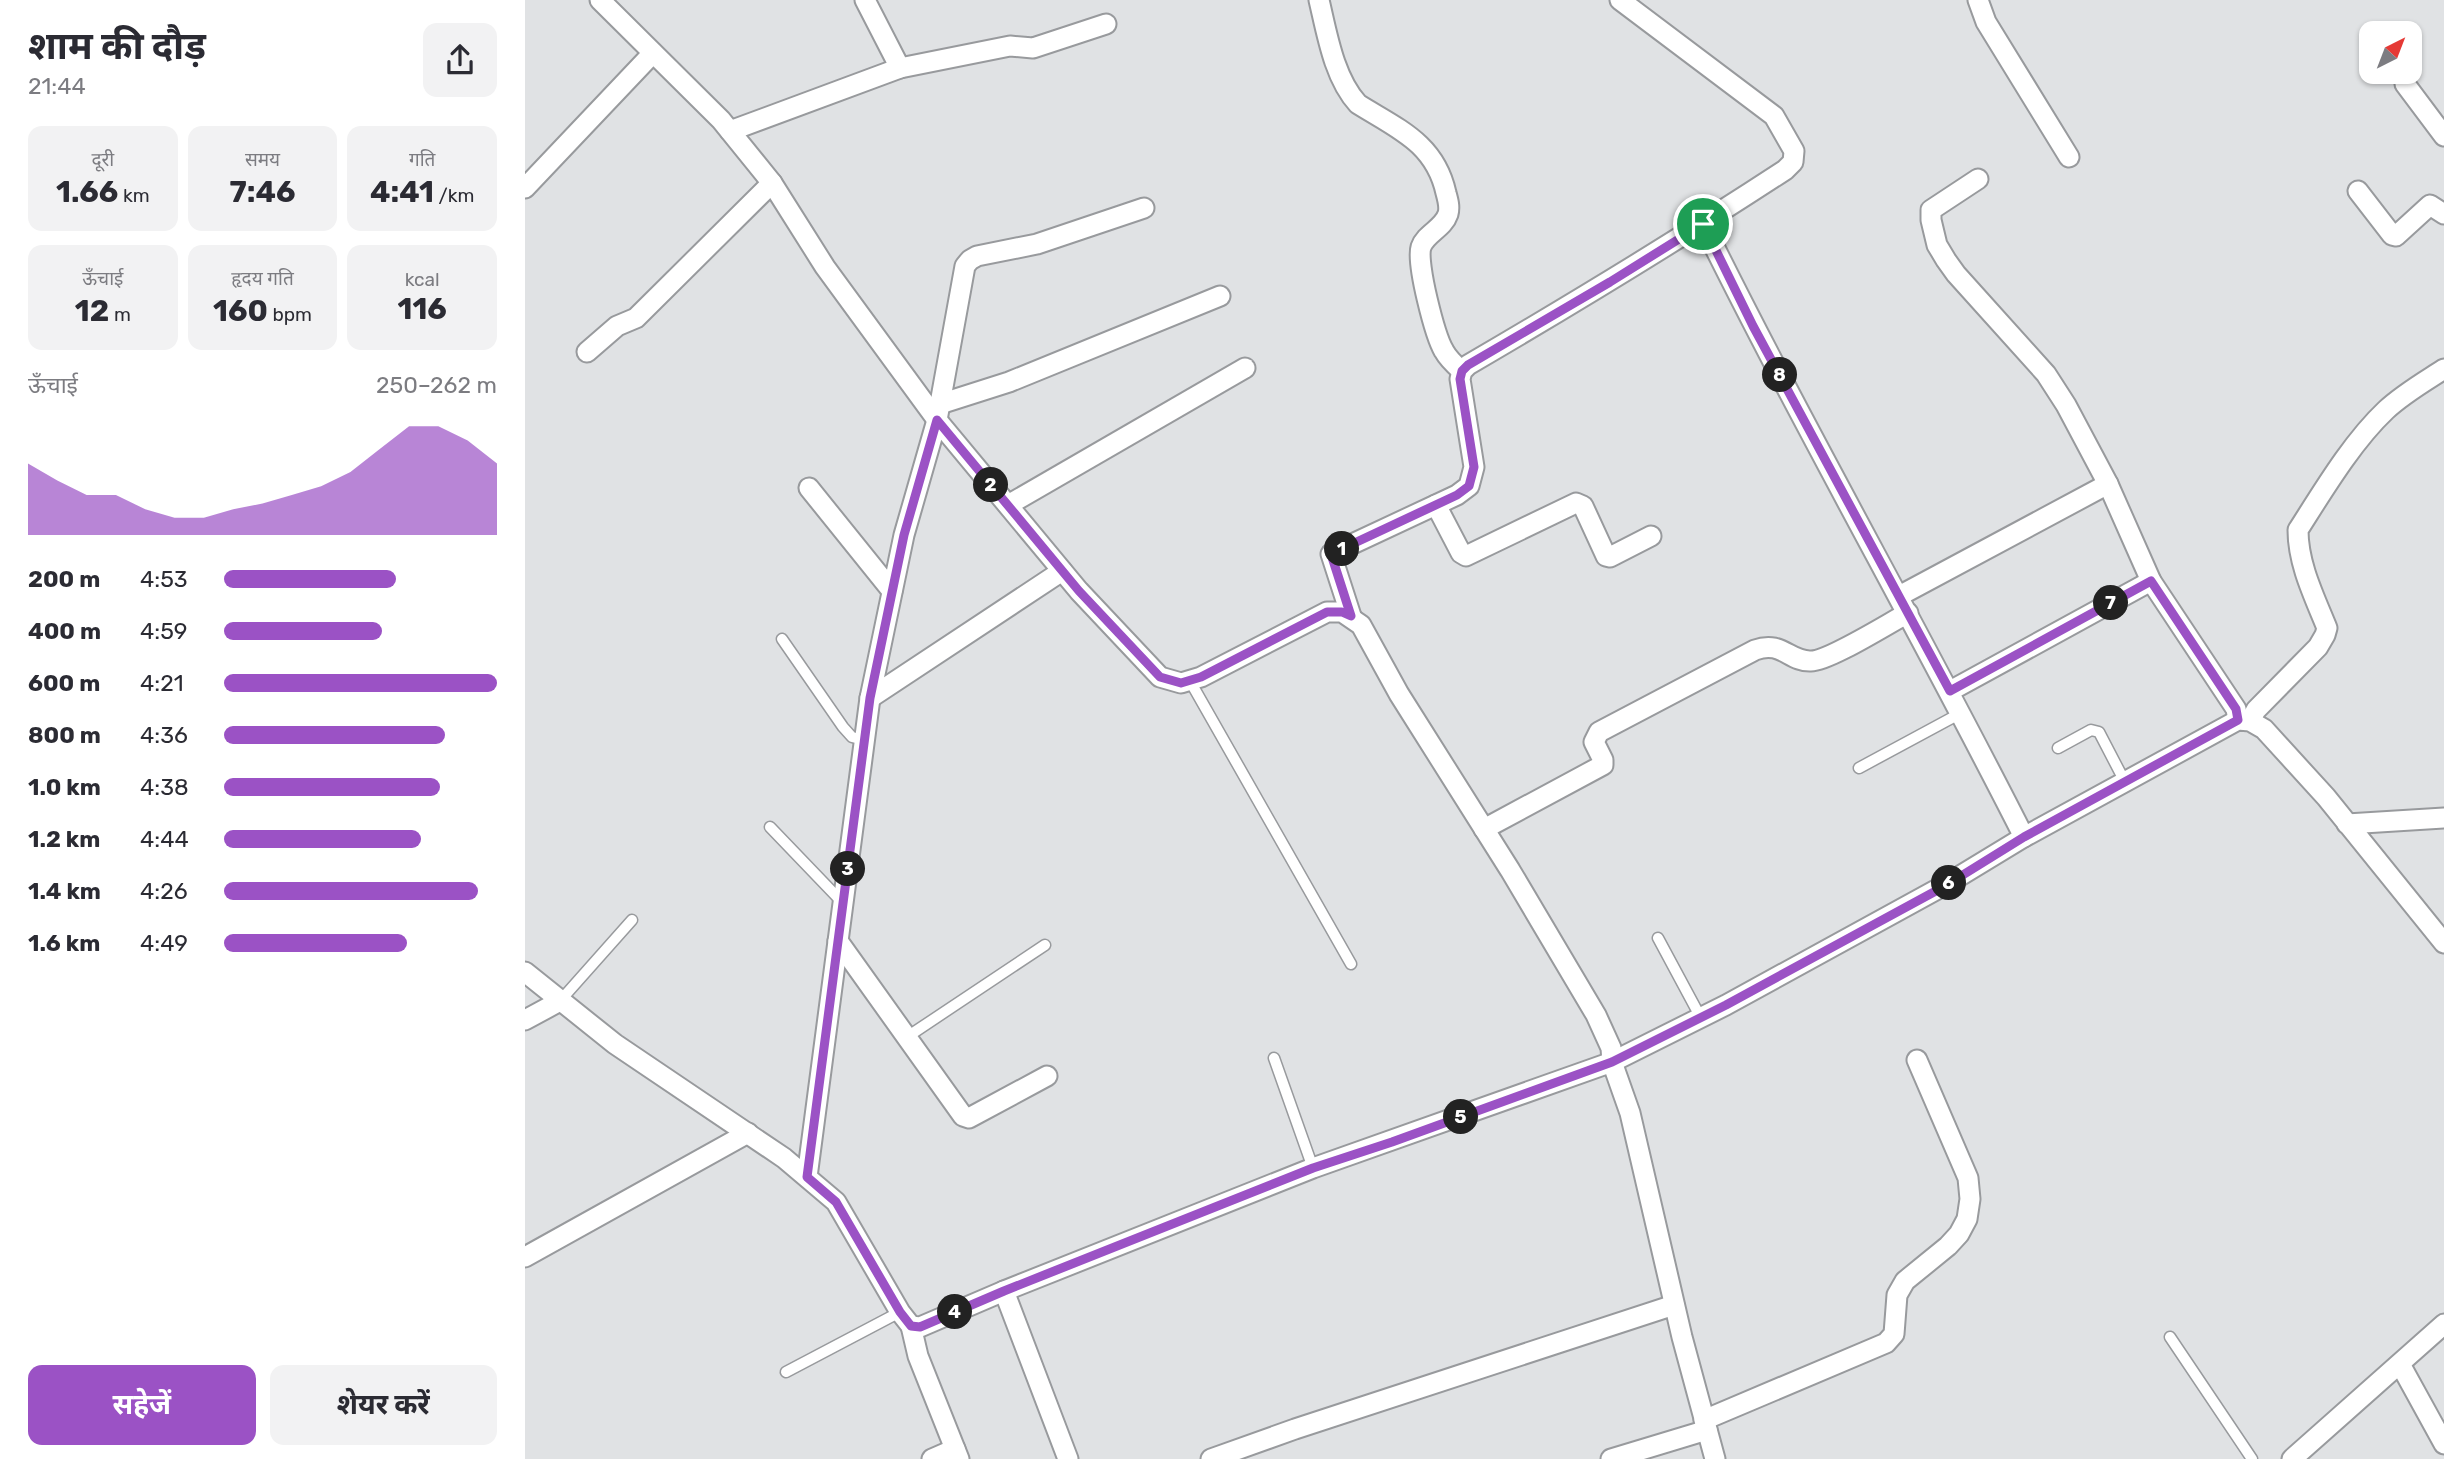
<!DOCTYPE html>
<html lang="hi">
<meta charset="utf-8">
<style>
body{margin:0;font-family:Rubik,"Noto Sans Devanagari",sans-serif;background:#f2f2f3;color:#2b2b33;height:100vh;display:flex;flex-direction:column;font-size:26px;white-space:nowrap}
*{box-sizing:border-box;margin:0}
p{font-size:23px;color:#7c7c81}
.icon{flex:none;width:38px;height:38px;fill:none;stroke:currentColor;stroke-width:2;stroke-linecap:round;stroke-linejoin:round}
.map{position:relative;flex:1;overflow:hidden}
.side{display:flex;flex-direction:column;background:#fff;width:525px}
.side>*{flex:none}
.needle{width:46px;rotate:42deg}
.controls{position:absolute;left:1834px;top:21px;display:grid;gap:14px}
.controls a{display:grid;place-items:center;width:63px;height:63px;border-radius:14px;background:#fff;box-shadow:0 2px 5px #0004;font-size:35px}
.pin{position:absolute;display:grid;place-items:center;width:60px;height:60px;color:#fff;margin:-30px;border:4px solid #fff;border-radius:50%;box-shadow:0 2px 7px #0007}
.km{position:absolute;width:35px;height:35px;margin:-18px;border-radius:50%;background:#222;color:#fff;font-size:19px;line-height:35px;text-align:center}
.round{display:grid;place-items:center;flex:none;width:74px;height:74px;border-radius:14px;background:#f2f2f3}
.headline{display:flex;align-items:center;justify-content:space-between;height:119px;padding:0 28px}
h1{font-size:38px;font-weight:700;line-height:52px}
.stats{display:grid;grid-template-columns:repeat(3,1fr);gap:10px;height:119px;padding:7px 28px}
.stats div{display:grid;align-content:center;border-radius:14px;background:#f2f2f3;text-align:center}
.stats b{font-size:30px;font-weight:700}
.stats small{font-size:19px;font-weight:400}
.stats p{font-size:19px}
.chart{height:196px;padding:14px 28px}
.chart p{display:flex;justify-content:space-between}
.chart svg{width:100%;height:126px;margin-top:7px;fill:#9b52c5;opacity:.7}
.primary-button{display:flex;gap:14px;margin-top:auto;padding:14px 28px}
.primary-button a{flex:1;height:80px;border-radius:14px;background:#9b52c5;color:#fff;font-size:28px;font-weight:700;line-height:80px;text-align:center}
.primary-button a+a{background:#f2f2f3;color:#2b2b33}
ul{padding:0 28px;list-style:none;font-size:23px}
li{display:grid;grid-template-columns:112px 84px 1fr;align-items:center;height:52px}
li i{height:18px;border-radius:9px;background:#9b52c5}
main{display:flex;flex:1;min-height:0}
.map>svg:first-child{display:block}
.lines{fill:none;stroke-linecap:round;stroke-linejoin:round}
.lane-casing{stroke:#989a9d;stroke-width:13}
.street-casing{stroke:#989a9d;stroke-width:23}
.lane{stroke:#fff;stroke-width:10}
.street{stroke:#fff;stroke-width:19}
.route-casing{stroke:#fff;stroke-width:14}
.route{stroke:#9b52c5;stroke-width:9}
</style>
<main>
<section class="side">
<div class="headline"><div><h1>शाम की दौड़</h1><p>21:44</p></div><a class="round"><svg class="icon" aria-label="share" viewBox="0 0 24 24"><path d="M12 15V3M7 8l5-5 5 5M5 13v7h14v-7"/></svg></a></div>
<div class="stats">
<div><p>दूरी</p><b>1.66<small> km</small></b></div>
<div><p>समय</p><b>7:46</b></div>
<div><p>गति</p><b>4:41<small> /km</small></b></div>
</div>
<div class="stats">
<div><p>ऊँचाई</p><b>12<small> m</small></b></div>
<div><p>हृदय गति</p><b>160<small> bpm</small></b></div>
<div><p>kcal</p><b>116</b></div>
</div>
<div class="chart"><p><span>ऊँचाई</span>250–262 m</p>
<svg viewBox="0 0 160 44" preserveAspectRatio="none"><path d="M0 44V19L10 25L20 30L30 30L40 35L50 38L60 38L70 35L80 33L90 30L100 27L110 22L120 14L130 6L140 6L150 11L160 19V44z"/></svg>
</div>
<ul>
<li><b>200 m</b>4:53<i style="width:63%"></i></li>
<li><b>400 m</b>4:59<i style="width:58%"></i></li>
<li><b>600 m</b>4:21<i style="width:100%"></i></li>
<li><b>800 m</b>4:36<i style="width:81%"></i></li>
<li><b>1.0 km</b>4:38<i style="width:79%"></i></li>
<li><b>1.2 km</b>4:44<i style="width:72%"></i></li>
<li><b>1.4 km</b>4:26<i style="width:93%"></i></li>
<li><b>1.6 km</b>4:49<i style="width:67%"></i></li>
</ul>
<div class="primary-button"><a>सहेजें</a><a>शेयर करें</a></div>
</section>
<div class="map">
<svg width="1919" height="1459" viewBox="0 0 1919 1459">
<rect width="100%" height="100%" fill="#e0e2e4"/>
<g class="lines">
<defs>
<g id="lane">
<path d="M257,639L318,727L327,737L339,740"/>
<path d="M665,681L826,964"/>
<path d="M1533,748L1566,730L1574,732L1600,782"/>
<path d="M1334,768L1436,713"/>
<path d="M245,827L318,903"/>
<path d="M1133,938L1176,1018"/>
<path d="M35,1001L107,920"/>
<path d="M382,1037L520,945"/>
<path d="M749,1058L788,1168"/>
<path d="M1645,1337L1727,1459"/>
<path d="M261,1372L375,1312"/>
</g>
<g id="street">
<path d="M75,0L196,120L247,183L300,267L412,420L554,591L635,677L656,683L676,677L802,612H817L836,625L874,694L985,870L1071,1015L1086,1048L1087,1062L1105,1113L1157,1337L1190,1459"/>
<path d="M340,0L375,68"/>
<path d="M794,0C802,34 809,78 833,104C873,129 910,143 921,193C923,200 925,207 923,214C918,229 901,233 896,247C891,263 910,336 919,351C924,360 930,365 937,371"/>
<path d="M1453,0L1461,22L1544,157"/>
<path d="M1880,84L1919,136"/>
<path d="M205,131L375,68L485,46L508,48L581,24"/>
<path d="M1453,179L1406,210V220L1412,245L1421,260L1431,274L1521,374L1541,405L1583,484L1626,581L1711,709L1713,720"/>
<path d="M0,188L128,53"/>
<path d="M1833,191L1867,235L1871,236L1905,205L1919,214"/>
<path d="M1178,224C1280,431 1395,631 1499,837"/>
<path d="M62,352L92,326L111,318L247,183"/>
<path d="M415,404L484,382L695,296"/>
<path d="M284,488L367,591"/>
<path d="M483,505L720,368"/>
<path d="M911,505L936,553L941,556L1051,503L1058,506L1081,556L1085,557L1126,536"/>
<path d="M1374,596L1583,484"/>
<path d="M826,616L806,554L932,495L944,486L949,467L935,379L937,371L943,365C1051,302 1156,238 1260,170L1268,162L1269,151L1249,116L1095,0"/>
<path d="M1425,691L1626,581"/>
<path d="M345,698L537,571"/>
<path d="M1725,721L1731,710L1793,647L1800,635L1802,628C1789,596 1773,564 1773,530C1798,491 1827,442 1861,410C1878,394 1899,382 1919,369"/>
<path d="M1822,824L1919,818"/>
<path d="M959,829L1078,765V760L1069,742L1074,732L1230,650C1257,640 1264,662 1286,661C1304,661 1364,623 1383,613"/>
<path d="M313,941L438,1116L444,1118L522,1076"/>
<path d="M0,972L90,1044L259,1158L311,1202L375,1312L386,1326L395,1327L479,1291L788,1168L1087,1062L1201,1005L1420,885L1499,837L1713,720L1725,721L1739,729L1801,797L1919,943"/>
<path d="M0,1020L35,1001"/>
<path d="M282,1177L345,698L379,535L412,420L440,266L445,260L452,256L512,244L619,208"/>
<path d="M0,1257L223,1133"/>
<path d="M479,1291L543,1459"/>
<path d="M386,1326L393,1356L434,1459"/>
<path d="M1875,1364L1919,1444"/>
<path d="M1179,1420L1361,1343L1369,1334L1372,1295L1380,1281L1423,1246L1434,1234L1442,1219L1445,1199L1443,1178L1392,1060"/>
<path d="M407,1459L430,1449"/>
<path d="M686,1459L770,1429L1149,1305"/>
<path d="M1086,1459L1182,1430"/>
<path d="M1767,1459L1919,1324"/>
</g>
</defs>
<use href="#lane" class="lane-casing"/>
<use href="#street" class="street-casing"/>
<use href="#lane" class="lane"/>
<use href="#street" class="street"/>
</g>
<g class="lines">
<defs>
<path id="route" d="M1178,224L1228,326L1425,691L1626,581L1711,709L1713,720L1499,837L1420,886L1201,1005L1087,1062L867,1142L788,1168L479,1291L395,1327L386,1326L375,1312L311,1202L282,1177L345,698L379,535L412,420L554,591L635,677L656,683L676,677L802,612H817L826,616L806,554L932,495L944,486L949,467L935,379L937,371L943,365L1085,282Z"/>
</defs>
<use href="#route" class="route-casing"/>
<use href="#route" class="route"/>
</g>
</svg>
<div class="controls">
<a><svg class="needle" viewBox="-14 -14 28 28"><path d="M0-13l5 13h-10z" fill="#e53935"/><path d="M0 13l5-13h-10z" fill="#7c7c81"/></svg></a>
</div>
<div class="pin" style="left:1178px;top:224px;background:#1e9e55"><svg class="icon" aria-label="arrive" viewBox="0 0 24 24"><path d="M6 21V4h12l-3 4 3 4H6"/></svg></div>
<b class="km" style="left:817px;top:549px">1</b>
<b class="km" style="left:466px;top:485px">2</b>
<b class="km" style="left:323px;top:869px">3</b>
<b class="km" style="left:430px;top:1312px">4</b>
<b class="km" style="left:936px;top:1117px">5</b>
<b class="km" style="left:1424px;top:883px">6</b>
<b class="km" style="left:1586px;top:603px">7</b>
<b class="km" style="left:1255px;top:375px">8</b>
</div>
</main>
